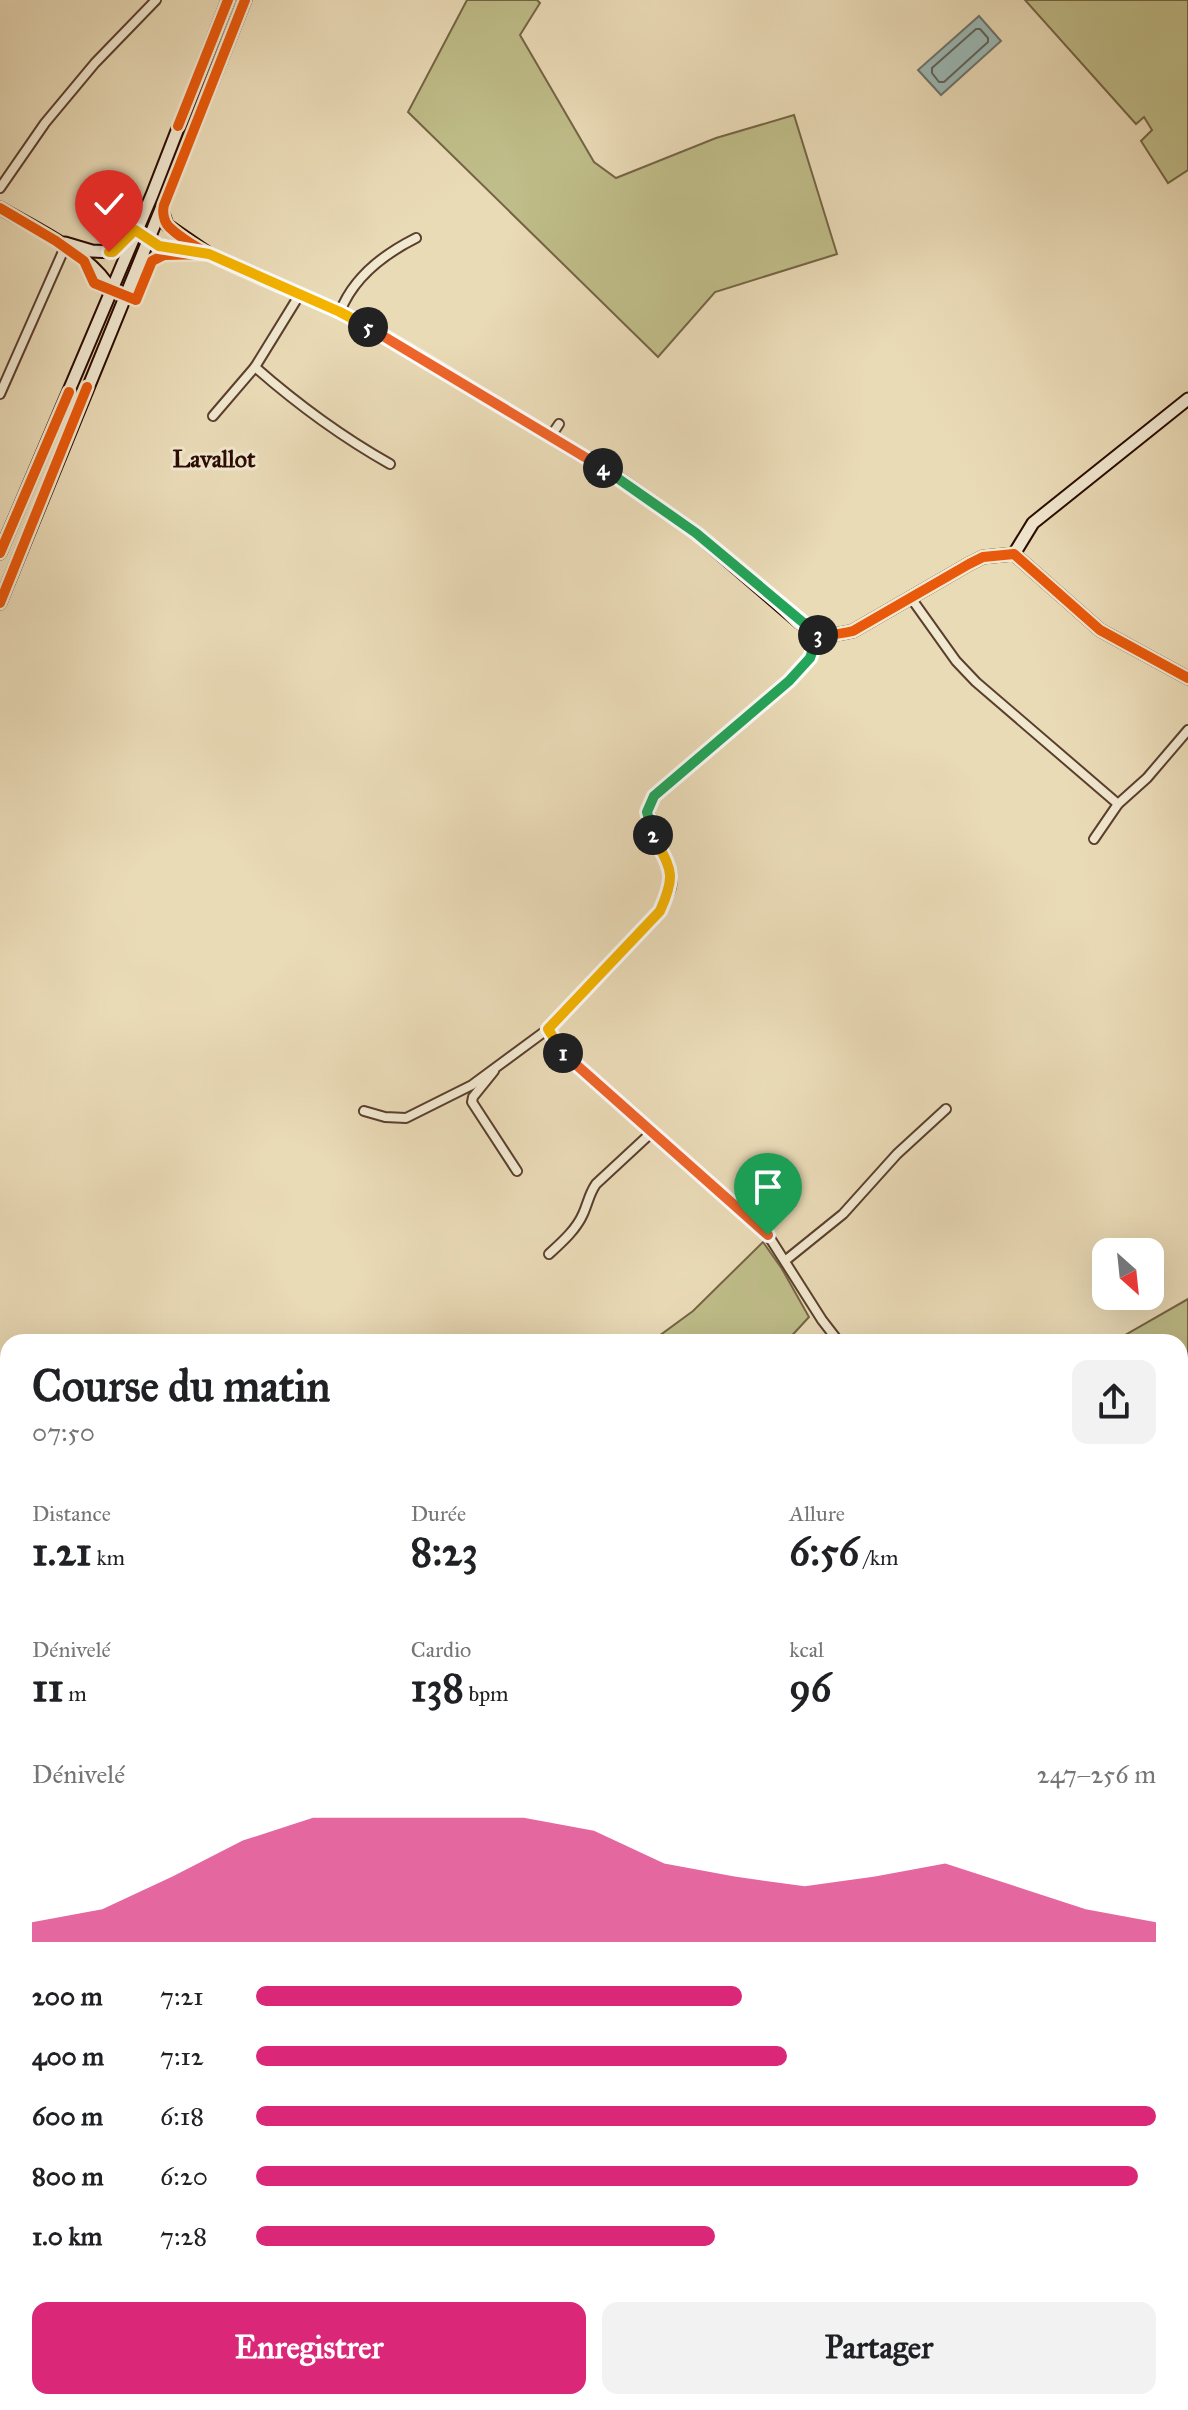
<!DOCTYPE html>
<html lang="fr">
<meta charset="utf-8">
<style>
body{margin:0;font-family:"IM FELL Great Primer",serif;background:#f2f2f2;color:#202124;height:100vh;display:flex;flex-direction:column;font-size:30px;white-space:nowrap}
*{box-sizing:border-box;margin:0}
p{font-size:26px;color:#757577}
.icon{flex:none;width:44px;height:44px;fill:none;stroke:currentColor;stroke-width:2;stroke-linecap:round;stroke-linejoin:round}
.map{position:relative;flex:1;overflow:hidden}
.drawer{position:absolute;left:0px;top:1334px;width:1188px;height:1076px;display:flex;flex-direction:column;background:#fff;border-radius:24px 24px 0 0;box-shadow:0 8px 32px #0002}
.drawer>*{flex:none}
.needle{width:52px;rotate:153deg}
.tools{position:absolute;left:1092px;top:1238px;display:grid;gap:16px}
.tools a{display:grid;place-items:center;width:72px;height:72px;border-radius:16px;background:#fff;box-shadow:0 8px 32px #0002;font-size:40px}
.pin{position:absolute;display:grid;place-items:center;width:68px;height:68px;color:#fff;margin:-82px -34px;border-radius:50% 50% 50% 0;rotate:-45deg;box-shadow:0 0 8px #0007}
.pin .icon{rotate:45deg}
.km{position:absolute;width:40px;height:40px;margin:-20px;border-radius:50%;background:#222;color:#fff;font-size:22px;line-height:40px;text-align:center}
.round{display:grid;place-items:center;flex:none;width:84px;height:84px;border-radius:16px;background:#f2f2f2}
.head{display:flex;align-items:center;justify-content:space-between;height:136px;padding:0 32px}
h1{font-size:44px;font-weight:800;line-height:60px}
.figures{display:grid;grid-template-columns:repeat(3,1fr);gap:12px;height:136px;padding:8px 32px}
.figures div{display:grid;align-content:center}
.figures b{font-size:40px;font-weight:800}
.figures small{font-size:22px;font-weight:400}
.figures p{font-size:22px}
.chart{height:224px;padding:16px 32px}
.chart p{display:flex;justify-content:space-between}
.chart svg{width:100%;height:144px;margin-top:8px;fill:#db2777;opacity:.7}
.action{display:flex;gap:16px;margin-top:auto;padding:16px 32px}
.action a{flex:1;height:92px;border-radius:16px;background:#db2777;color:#fff;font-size:32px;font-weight:800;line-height:92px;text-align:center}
.action a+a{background:#f2f2f2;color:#202124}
ul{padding:0 32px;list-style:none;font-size:26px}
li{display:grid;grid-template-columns:128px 96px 1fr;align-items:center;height:60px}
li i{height:20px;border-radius:10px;background:#db2777}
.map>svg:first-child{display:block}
.green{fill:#bfbd89;stroke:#756444;stroke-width:2}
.water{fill:#9ab9b6;stroke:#6e736d;stroke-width:2}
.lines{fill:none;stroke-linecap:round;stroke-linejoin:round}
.shore{stroke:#62625b;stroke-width:2}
.street-casing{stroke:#5b3f2e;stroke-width:12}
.secondary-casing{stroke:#2b0b00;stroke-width:15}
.street{stroke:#f1e8d0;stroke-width:8}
.secondary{stroke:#f1e8d0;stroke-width:11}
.cycleway-casing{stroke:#f1e8d0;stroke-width:15}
.cycleway{stroke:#e8590c;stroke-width:10}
.split-1-casing{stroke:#fff;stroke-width:16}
.split-2-casing{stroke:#fff;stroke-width:16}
.split-3-casing{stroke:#fff;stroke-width:16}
.split-4-casing{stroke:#fff;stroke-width:16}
.split-5-casing{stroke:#fff;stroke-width:16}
.split-6-casing{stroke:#fff;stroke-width:16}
.split-1{stroke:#f0652b;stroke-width:10}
.split-2{stroke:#f5b400;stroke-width:10}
.split-3{stroke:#22a559;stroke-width:10}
.split-4{stroke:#22a559;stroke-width:10}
.split-5{stroke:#f0652b;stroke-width:10}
.split-6{stroke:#f5b400;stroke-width:10}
.labels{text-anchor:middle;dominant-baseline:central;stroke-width:6;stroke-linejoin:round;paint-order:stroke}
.neighbourhood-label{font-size:24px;font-weight:bold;fill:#2b0b00;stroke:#f1e8d0}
</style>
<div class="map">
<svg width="1188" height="2410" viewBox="0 0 1188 2410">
<rect width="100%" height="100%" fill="#eadbb7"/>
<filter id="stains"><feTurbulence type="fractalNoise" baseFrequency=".0025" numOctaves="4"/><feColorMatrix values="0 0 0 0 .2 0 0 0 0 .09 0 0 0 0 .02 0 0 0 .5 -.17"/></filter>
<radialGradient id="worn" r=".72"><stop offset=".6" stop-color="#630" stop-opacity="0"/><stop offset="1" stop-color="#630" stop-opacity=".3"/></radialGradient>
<g class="green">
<path d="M467,0H537L540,3L520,35L594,162L616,178L716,138L794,115L837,254L715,292L658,357L408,112Z"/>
<path d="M1025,0H1188V170L1168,183L1141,141L1152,130L1144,117L1136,124Z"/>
<path d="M763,1242L782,1269L809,1317L786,1342H664L659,1336L693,1311Z"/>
<path d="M1188,1299V1785L1180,1792V1342H1113Z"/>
<path d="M0,1900L8,1905V2096L0,2092Z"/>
<path d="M1188,2259V2410H766L762,2402H1180V2263Z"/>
<path d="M126,2402H494L480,2410H131Z"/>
</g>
<path class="water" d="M979,16L1001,41L941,95L918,70Z"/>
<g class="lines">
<path class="shore" d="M976,29H980L988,38V42L944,82H939L932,73V68Z"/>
<defs>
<g id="street">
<path d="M0,188L45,123L95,63L156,0"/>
<path d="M340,312C353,278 384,254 416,238"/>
<path d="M255,367C296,403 342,437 390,464"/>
<path d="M0,394L65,247"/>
<path d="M213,416L255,367L300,294"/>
<path d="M551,436L559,424"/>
<path d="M911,598L956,661L976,682L1118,804L1147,778L1188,730"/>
<path d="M818,633L810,658L789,681L654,796C635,840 678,852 671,887C669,895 663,904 660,911L548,1029L567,1059L768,1235L822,1320L839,1342"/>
<path d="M1094,839L1118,804"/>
<path d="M494,1071L473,1097L472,1102L517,1171"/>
<path d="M364,1111L385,1117L406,1118L472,1085L548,1029"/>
<path d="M549,1254C561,1243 576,1230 583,1214C588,1203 589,1194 596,1184L651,1133"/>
<path d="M786,1260L843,1214L897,1154L946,1109"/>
<path d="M1180,2066L1188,2062"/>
<path d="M0,2315L3,2318"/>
<path d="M70,2402L78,2410"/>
<path d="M192,2402L216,2410"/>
<path d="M11,2410L19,2402"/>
<path d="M145,2410L161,2402"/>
<path d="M491,2410L504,2402"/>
</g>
<g id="secondary">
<path d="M0,208C34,228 92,254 111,290L110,292"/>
<path d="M162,210L167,225L209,254L340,312L412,352L614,475L696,533L799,622C822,636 827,637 853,631L969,564L983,557L1014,554"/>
<path d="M145,237L159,246L204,253"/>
<path d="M65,243L92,251L113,252L131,234"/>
<path d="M0,553L152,195L228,0"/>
<path d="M1014,554L1033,523L1188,399"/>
<path d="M1014,554L1100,630L1188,678"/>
<path d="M0,603C82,402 165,202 245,0"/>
<path d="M0,2239L8,2250"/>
<path d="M123,2410H136"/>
</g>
</defs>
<use href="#street" class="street-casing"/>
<use href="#secondary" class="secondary-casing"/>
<use href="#street" class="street"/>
<use href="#secondary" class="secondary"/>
<defs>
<g id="cycleway">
<path d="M245,0L164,205C162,212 164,222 169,227C205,261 291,289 337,311C392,337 444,371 495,402C603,467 710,533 799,622C822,636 827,637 853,631L969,564L983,557L1014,554L1100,630L1188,678"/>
<path d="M178,126L228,0"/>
<path d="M0,208L56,241L84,261L94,283L136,300L152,261L164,255L209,254"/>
<path d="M0,553L69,392"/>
<path d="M0,603L87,387"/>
</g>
</defs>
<use href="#cycleway" class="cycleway-casing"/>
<use href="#cycleway" class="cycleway"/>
</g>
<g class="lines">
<defs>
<path id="split-1" d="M563,1053L768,1235"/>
<path id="split-2" d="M563,1053L548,1029L660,911C677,873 671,870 653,835"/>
<path id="split-3" d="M653,835L647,812L654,796L789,681L810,658L818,635"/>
<path id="split-4" d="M603,468L696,533L818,635"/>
<path id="split-5" d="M368,327L603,468"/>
<path id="split-6" d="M109,252H113L135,230L159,246L209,254L340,312L368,327"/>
</defs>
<use href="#split-1" class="split-1-casing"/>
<use href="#split-2" class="split-2-casing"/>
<use href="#split-3" class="split-3-casing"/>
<use href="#split-4" class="split-4-casing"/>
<use href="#split-5" class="split-5-casing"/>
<use href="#split-6" class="split-6-casing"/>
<use href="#split-1" class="split-1"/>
<use href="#split-2" class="split-2"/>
<use href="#split-3" class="split-3"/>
<use href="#split-4" class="split-4"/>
<use href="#split-5" class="split-5"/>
<use href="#split-6" class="split-6"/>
</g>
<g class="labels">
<g class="neighbourhood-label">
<text x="214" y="459">Lavallot</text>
</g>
</g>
<rect width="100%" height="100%" filter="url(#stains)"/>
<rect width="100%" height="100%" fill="url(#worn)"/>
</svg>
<div class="tools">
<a><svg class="needle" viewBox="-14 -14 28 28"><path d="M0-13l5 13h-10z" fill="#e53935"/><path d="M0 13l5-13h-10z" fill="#757577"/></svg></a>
</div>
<div class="pin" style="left:768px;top:1235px;background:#1e9e55"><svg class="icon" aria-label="arrive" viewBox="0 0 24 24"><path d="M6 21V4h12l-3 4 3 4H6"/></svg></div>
<div class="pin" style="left:109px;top:252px;background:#d93025"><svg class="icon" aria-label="check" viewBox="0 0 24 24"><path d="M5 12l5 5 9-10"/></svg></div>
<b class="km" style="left:563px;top:1053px">1</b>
<b class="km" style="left:653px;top:835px">2</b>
<b class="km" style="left:818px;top:635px">3</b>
<b class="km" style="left:603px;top:468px">4</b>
<b class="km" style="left:368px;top:327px">5</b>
<section class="drawer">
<div class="head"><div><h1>Course du matin</h1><p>07:50</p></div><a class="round"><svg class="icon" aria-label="share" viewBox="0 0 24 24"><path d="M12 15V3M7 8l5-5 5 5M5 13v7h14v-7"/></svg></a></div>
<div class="figures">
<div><p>Distance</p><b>1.21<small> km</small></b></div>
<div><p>Durée</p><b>8:23</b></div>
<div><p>Allure</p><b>6:56<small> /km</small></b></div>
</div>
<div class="figures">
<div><p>Dénivelé</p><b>11<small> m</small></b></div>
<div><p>Cardio</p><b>138<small> bpm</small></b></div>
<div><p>kcal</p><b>96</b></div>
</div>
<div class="chart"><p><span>Dénivelé</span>247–256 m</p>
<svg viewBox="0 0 160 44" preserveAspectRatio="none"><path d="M0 44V38L10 34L20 24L30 13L40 6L50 6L60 6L70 6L80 10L90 20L100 24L110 27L120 24L130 20L140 27L150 34L160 38V44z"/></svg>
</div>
<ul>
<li><b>200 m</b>7:21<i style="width:54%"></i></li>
<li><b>400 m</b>7:12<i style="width:59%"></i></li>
<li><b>600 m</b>6:18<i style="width:100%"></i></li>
<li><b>800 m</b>6:20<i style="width:98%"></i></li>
<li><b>1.0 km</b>7:28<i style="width:51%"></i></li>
</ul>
<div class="action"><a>Enregistrer</a><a>Partager</a></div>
</section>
</div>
